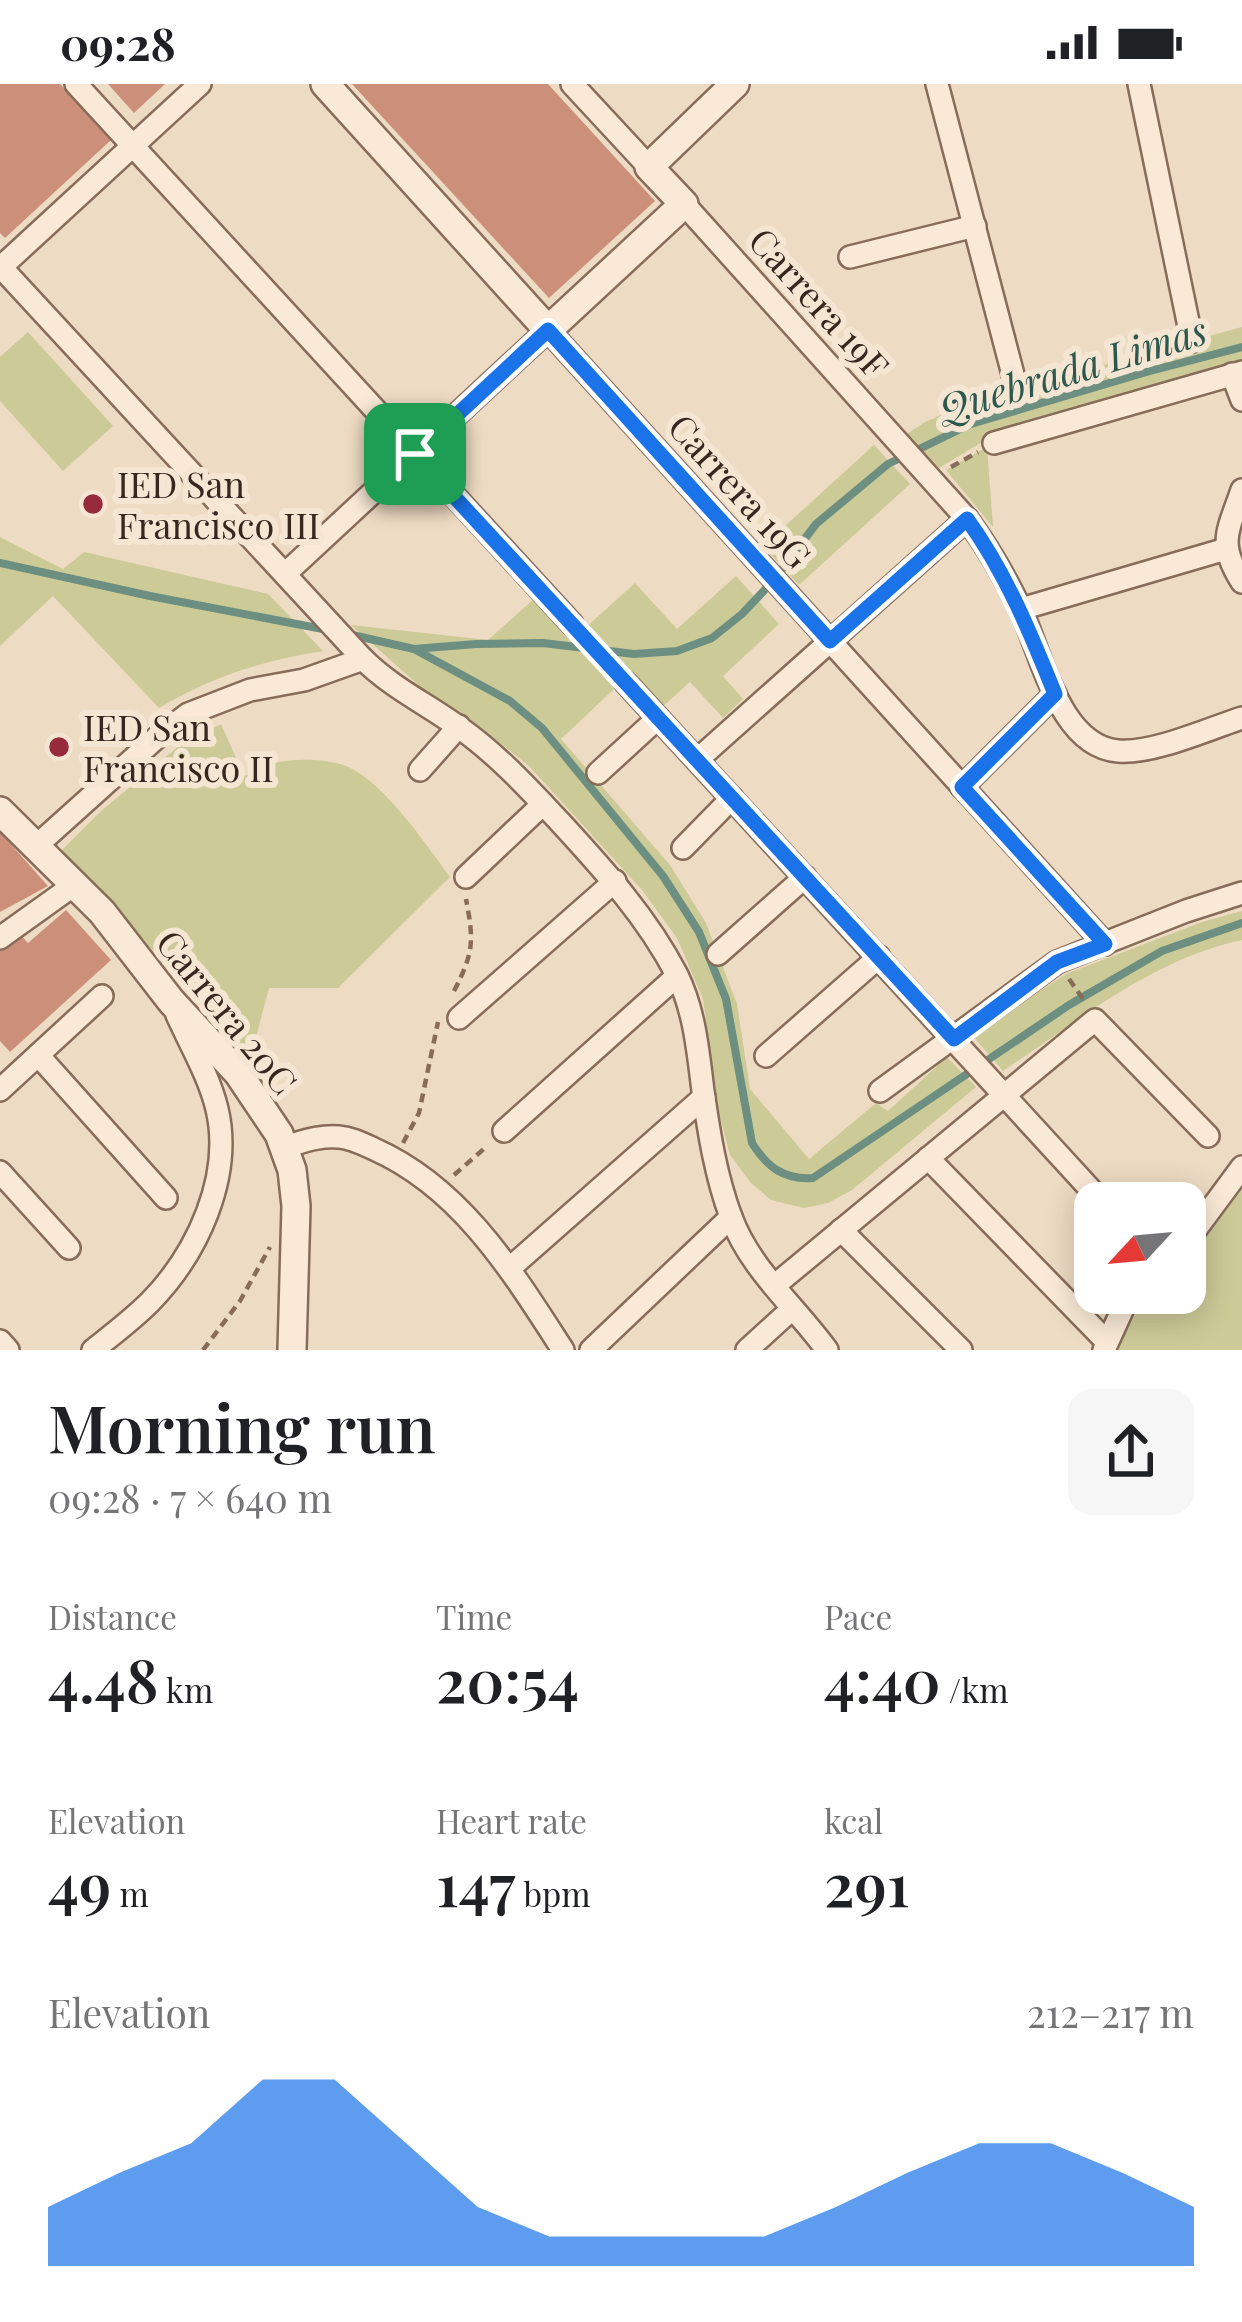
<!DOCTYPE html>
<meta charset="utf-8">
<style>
body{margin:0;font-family:"Playfair Display",serif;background:#f6f6f6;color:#202124;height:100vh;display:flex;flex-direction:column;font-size:45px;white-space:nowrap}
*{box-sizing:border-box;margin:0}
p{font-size:39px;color:#757577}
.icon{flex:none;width:66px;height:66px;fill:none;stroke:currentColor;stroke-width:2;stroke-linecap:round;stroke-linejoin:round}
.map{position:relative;height:1266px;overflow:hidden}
.drawer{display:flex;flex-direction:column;background:#fff;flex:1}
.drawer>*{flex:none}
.needle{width:78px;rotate:244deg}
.controls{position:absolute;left:1074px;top:1098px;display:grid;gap:24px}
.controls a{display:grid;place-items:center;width:132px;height:132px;border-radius:24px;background:#fff;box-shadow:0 6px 30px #0003;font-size:60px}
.pin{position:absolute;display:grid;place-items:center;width:102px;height:102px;color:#fff;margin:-51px;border-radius:24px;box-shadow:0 6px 18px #0006}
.round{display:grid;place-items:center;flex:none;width:126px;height:126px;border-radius:24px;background:#f6f6f6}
.overview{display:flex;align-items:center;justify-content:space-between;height:204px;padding:0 48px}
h1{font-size:66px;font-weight:600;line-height:90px}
.stats{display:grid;grid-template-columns:repeat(3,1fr);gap:18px;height:204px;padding:12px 48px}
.stats div{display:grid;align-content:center}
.stats b{font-size:60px;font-weight:600}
.stats small{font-size:33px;font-weight:400}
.stats p{font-size:33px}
.chart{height:336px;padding:24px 48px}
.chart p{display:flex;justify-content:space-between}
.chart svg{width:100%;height:216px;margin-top:12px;fill:#1a73e8;opacity:.7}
.status{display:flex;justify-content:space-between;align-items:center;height:84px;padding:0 60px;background:#fff;direction:ltr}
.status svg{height:33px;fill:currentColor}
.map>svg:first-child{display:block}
.green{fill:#ccca97}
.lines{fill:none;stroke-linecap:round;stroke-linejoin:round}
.stream{stroke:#6c8f81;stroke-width:8}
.building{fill:#cc8f79}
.minor-casing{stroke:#886c5a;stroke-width:26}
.tertiary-casing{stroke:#886c5a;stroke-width:32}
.path{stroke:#886c5a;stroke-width:4.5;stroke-dasharray:9 6;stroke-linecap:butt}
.minor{stroke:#f9e9d6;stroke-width:21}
.tertiary{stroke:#f9e9d6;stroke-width:27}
.route-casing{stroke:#fff;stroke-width:24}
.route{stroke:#1a73e8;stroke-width:15}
.poi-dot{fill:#972a3b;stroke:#f5e6d3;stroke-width:4.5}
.labels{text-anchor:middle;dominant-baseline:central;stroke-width:12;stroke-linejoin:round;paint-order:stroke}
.street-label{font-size:36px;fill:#38271e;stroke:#f5e6d3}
.poi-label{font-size:36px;fill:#38271e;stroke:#f5e6d3;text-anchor:start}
.water-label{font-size:39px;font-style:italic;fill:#2d584f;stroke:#f5e6d3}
</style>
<div class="status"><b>09:28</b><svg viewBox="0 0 49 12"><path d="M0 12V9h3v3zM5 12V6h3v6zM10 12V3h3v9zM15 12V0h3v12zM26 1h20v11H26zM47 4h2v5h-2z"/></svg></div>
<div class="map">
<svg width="1242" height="1266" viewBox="0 0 1242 1266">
<rect width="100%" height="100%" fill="#eedbc3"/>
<g class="green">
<path d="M1242,243V280L992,352L939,384L907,350L925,338L973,317Z"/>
<path d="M28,248L113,342L63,387L0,317V273Z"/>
<path d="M874,361L910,400L799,501L763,462Z"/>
<path d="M987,363L993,443L946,386Z"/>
<path d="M0,453L63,485L84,468L268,510L323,567C265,576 210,593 159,624L53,512L0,562Z"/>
<path d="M736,492L779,540L723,592L743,615L723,634L690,598L661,624L630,590L561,655L670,781L706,839L737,920L750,1005L809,1075L876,1019L888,1027L947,973L976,1003L852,1106L828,1119L804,1124L771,1116L751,1099L730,1071L720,1033L703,915L677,854L642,806L529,682L464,630L432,613L351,541L488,556L535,514L573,555L635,499L677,545Z"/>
<path d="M221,640L244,692C255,688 267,681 279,678C298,674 328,675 346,682C382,696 427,761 450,793L338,904H269L251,972L61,767L100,728L180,661Z"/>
<path d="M1242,827V856C1152,875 1078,937 1003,987L972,951L1066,890L1202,838Z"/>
<path d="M1242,1074V1266H1115L1148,1209H1185V1152Z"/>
</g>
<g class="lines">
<g class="stream">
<path d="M0,479L150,512L328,546"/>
<path d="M348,550L414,565L476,560L543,559L634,570L677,567L712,554L742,530L773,497L816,440L888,380L971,340L1150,287L1242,263"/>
<path d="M414,565L510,617L542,644L663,792L699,848L726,915L752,1059C767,1083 784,1096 813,1094L1069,921L1162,867L1242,839"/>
</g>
</g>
<g class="building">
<path d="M0,0H60L111,56L5,154L0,149Z"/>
<path d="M108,0H165L134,29Z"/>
<path d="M352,0H548L655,117L549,214Z"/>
<path d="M0,748L48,802L0,828Z"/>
<path d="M66,826L111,876L10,968L0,957V861L16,846L28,859Z"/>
</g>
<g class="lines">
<defs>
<g id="minor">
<path d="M76,0L572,540"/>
<path d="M572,0L649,83"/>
<path d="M937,0L1016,302"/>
<path d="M1139,0L1192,257"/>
<path d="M684,120L967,435C987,462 1004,491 1019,522C1041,566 1058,662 1118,667C1153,670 1208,645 1242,634"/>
<path d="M850,173L975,142"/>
<path d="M0,182L363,575C392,604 427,620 460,644C498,671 529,705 560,738C604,786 647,833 677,891C695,928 698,968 703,1007C709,1049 716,1093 731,1133C750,1185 795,1222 827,1266"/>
<path d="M0,184L200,0"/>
<path d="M1232,290L1242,316"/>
<path d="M994,359L1242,288"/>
<path d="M1242,406C1228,447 1217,459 1242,498"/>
<path d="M285,490L548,246L1105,860"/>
<path d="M1021,525L1226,465"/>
<path d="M626,599L1103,1119"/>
<path d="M697,676L967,435"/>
<path d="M420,686L459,642"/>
<path d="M598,689L658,634"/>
<path d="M962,703L1055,610"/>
<path d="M35,763L154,656L188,630L250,606L304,596L363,575"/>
<path d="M683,764L732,714"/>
<path d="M466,793L543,720"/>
<path d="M0,854L74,801"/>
<path d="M718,870L805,793"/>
<path d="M459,934L615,797"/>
<path d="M38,971L166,1114"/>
<path d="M766,972L879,873"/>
<path d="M0,1006L102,912"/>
<path d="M880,1007L1057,878L1186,827L1242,809"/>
<path d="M504,1047L677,892"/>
<path d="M284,1063C302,1058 320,1051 339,1053C352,1054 363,1060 374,1065C462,1104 513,1189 563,1266"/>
<path d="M928,1074L1107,1258"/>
<path d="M0,1088L69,1164"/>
<path d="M841,1146L961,1266"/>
<path d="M1185,1160L1242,1083"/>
<path d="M510,1184L704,1013"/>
<path d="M774,1202L1095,936L1208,1052"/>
<path d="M0,1257L8,1266"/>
<path d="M93,1266C112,1251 132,1236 150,1218C197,1170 233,1093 217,1025C209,992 191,962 177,931"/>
<path d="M591,1266L731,1133"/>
<path d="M747,1266L792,1225"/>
<path d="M1104,1266L1130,1209"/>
</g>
<g id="tertiary">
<path d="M325,0L548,246L684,120L649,83L735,0"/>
<path d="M0,727L102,828L171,917L238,989L279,1050L292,1086L296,1122L292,1266"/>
</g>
</defs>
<use href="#minor" class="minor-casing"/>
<use href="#tertiary" class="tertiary-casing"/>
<g class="path">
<path d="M951,383L978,368"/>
<path d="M588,557L612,584"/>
<path d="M1069,895L1083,915"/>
<path d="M454,907C474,868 474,857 466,815"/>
<path d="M403,1059L419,1029L438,938"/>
<path d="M454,1091L486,1063"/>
<path d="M203,1266L240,1217L270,1163"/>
</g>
<use href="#minor" class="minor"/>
<use href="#tertiary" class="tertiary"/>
</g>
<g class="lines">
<defs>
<path id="route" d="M548,246L830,557L967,435C1006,489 1030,548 1055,610L962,703L1105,860L1057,878L954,955L415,370Z"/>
</defs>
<use href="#route" class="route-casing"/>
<use href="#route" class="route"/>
</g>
<g class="poi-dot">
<circle cx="93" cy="420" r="12"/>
<circle cx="59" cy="663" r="12"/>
</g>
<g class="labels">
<g class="street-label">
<text transform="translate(820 218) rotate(48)">Carrera 19F</text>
<text transform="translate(741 406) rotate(48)">Carrera 19G</text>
<text transform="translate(228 927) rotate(51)">Carrera 20C</text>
</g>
<g class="poi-label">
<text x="117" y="399">IED San<tspan x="117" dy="41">Francisco III</tspan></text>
<text x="83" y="642">IED San<tspan x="83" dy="41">Francisco II</tspan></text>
</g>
<g class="water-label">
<text transform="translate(1072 284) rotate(-17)">Quebrada Limas</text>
</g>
</g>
</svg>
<div class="controls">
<a><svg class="needle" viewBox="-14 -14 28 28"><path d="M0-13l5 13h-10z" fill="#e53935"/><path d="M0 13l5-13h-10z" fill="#757577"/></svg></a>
</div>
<div class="pin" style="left:415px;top:370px;background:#1e9e55"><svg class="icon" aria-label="arrive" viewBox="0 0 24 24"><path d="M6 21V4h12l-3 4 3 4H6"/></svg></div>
</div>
<section class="drawer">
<div class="overview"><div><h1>Morning run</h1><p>09:28 · 7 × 640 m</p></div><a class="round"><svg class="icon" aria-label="share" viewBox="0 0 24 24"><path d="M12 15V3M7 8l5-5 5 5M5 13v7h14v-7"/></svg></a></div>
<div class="stats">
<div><p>Distance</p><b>4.48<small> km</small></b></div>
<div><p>Time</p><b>20:54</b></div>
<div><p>Pace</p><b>4:40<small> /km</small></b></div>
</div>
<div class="stats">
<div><p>Elevation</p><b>49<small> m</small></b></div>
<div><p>Heart rate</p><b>147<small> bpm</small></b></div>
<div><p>kcal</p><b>291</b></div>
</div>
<div class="chart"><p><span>Elevation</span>212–217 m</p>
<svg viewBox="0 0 160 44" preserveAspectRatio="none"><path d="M0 44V32L10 25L20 19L30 6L40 6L50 19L60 32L70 38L80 38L90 38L100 38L110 32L120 25L130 19L140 19L150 25L160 32V44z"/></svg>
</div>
</section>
